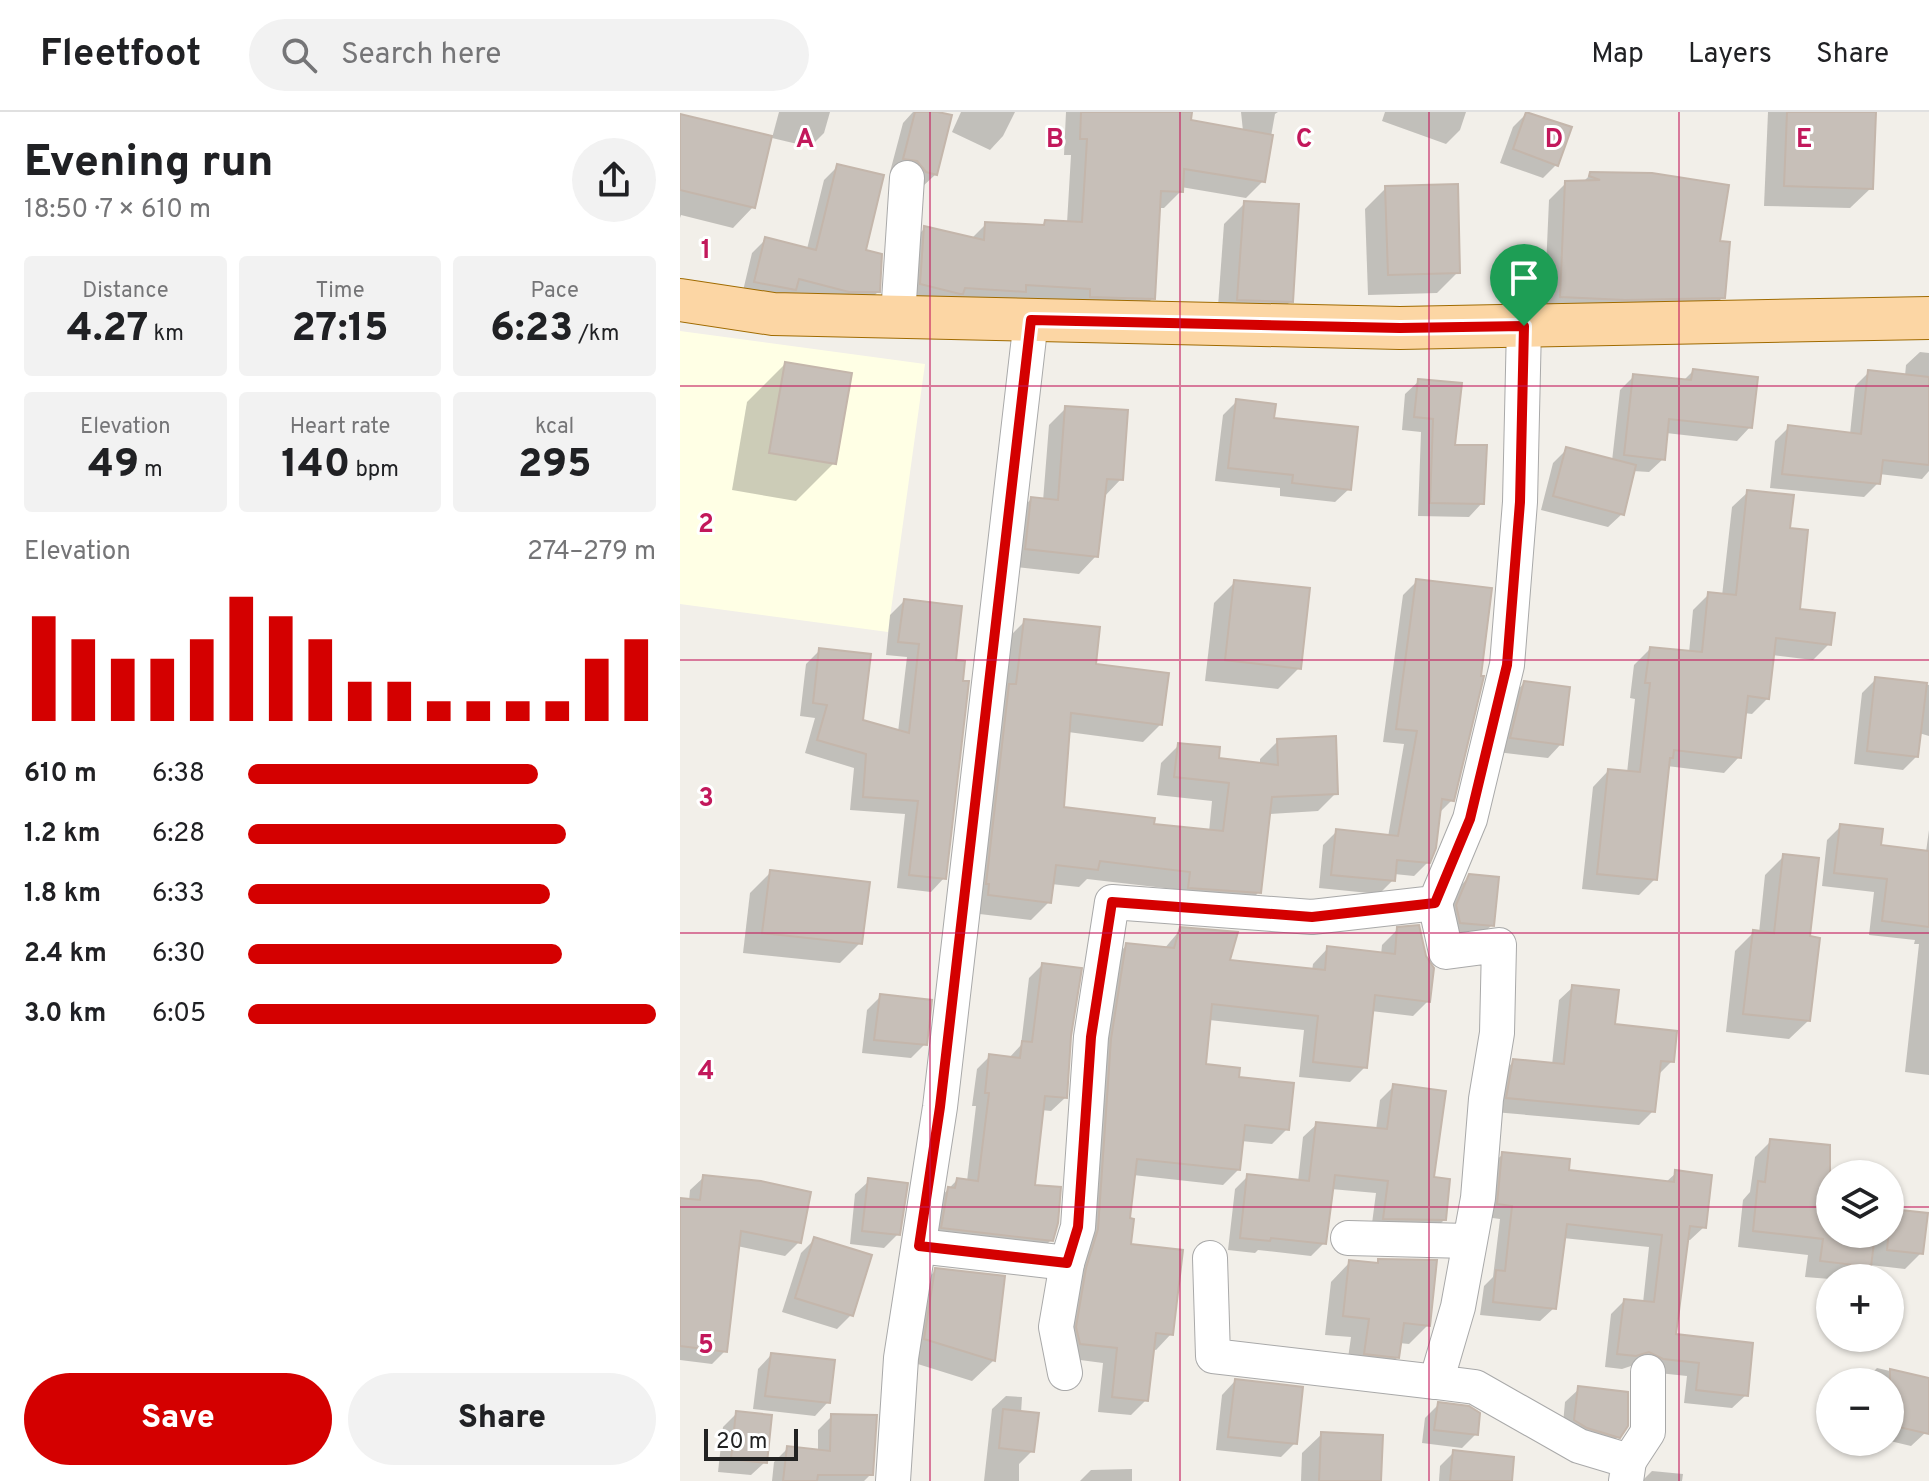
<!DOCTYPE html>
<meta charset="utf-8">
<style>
body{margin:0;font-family:Overpass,sans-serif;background:#f2f2f2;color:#202124;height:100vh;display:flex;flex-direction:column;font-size:30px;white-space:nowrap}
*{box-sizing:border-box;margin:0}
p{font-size:26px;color:#757577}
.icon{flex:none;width:44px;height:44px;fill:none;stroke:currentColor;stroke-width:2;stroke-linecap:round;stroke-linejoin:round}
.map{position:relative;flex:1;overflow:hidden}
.side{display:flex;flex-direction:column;background:#fff;width:680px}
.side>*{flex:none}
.controls{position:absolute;left:1136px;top:1048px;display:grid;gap:16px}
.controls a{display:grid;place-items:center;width:88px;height:88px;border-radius:50%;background:#fff;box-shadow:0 2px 6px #0004;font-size:40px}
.scale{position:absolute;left:24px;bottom:20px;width:94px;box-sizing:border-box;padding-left:8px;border:4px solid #222;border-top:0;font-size:22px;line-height:28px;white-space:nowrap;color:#222;-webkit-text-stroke:6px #fff;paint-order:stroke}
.pin{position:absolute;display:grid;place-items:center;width:68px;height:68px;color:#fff;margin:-82px -34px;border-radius:50% 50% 50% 0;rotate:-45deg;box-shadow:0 0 8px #0007}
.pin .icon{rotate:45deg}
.round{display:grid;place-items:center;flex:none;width:84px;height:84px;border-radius:42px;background:#f2f2f2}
.summary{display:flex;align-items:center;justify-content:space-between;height:136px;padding:0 24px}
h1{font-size:44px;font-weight:800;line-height:60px}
.metrics{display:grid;grid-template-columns:repeat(3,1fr);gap:12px;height:136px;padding:8px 24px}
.metrics div{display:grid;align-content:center;border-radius:8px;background:#f2f2f2;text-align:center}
.metrics b{font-size:40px;font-weight:800}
.metrics small{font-size:22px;font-weight:400}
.metrics p{font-size:22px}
.chart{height:224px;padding:16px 24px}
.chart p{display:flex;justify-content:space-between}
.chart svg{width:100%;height:144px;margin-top:8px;stroke:#d40000;stroke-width:6}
.primary-button{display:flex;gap:16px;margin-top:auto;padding:16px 24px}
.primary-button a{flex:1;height:92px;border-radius:48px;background:#d40000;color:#fff;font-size:32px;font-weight:800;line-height:92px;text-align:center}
.primary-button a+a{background:#f2f2f2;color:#202124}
ul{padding:0 24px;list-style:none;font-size:26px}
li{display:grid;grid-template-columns:128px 96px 1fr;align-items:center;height:60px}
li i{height:20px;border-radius:10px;background:#d40000}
header{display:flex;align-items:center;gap:48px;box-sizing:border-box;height:112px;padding:0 40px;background:#fff;border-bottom:2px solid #e0e0e0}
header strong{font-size:38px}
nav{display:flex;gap:44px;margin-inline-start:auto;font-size:28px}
.search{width:560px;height:72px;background:#f2f2f2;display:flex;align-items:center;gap:20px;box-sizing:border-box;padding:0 28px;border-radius:44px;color:#757577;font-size:30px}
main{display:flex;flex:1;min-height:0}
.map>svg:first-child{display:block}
.education{fill:#ffffe5}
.shadow{fill:#0003}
.building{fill:#c7bfb8;stroke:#c4b6ab;stroke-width:2}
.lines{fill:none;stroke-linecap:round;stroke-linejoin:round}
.minor-casing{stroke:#a9a9a9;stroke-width:36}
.major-casing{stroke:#a06b00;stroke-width:44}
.minor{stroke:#fff;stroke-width:34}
.major{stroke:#fcd6a4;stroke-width:42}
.route-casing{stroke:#fff;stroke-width:16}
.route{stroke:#d40000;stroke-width:10}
.grid{fill:none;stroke:#c2185b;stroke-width:2;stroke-opacity:0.55}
.grid-label{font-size:26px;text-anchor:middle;font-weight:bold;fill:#c2185b;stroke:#fff;stroke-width:6;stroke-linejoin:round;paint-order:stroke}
</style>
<header>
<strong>Fleetfoot</strong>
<div class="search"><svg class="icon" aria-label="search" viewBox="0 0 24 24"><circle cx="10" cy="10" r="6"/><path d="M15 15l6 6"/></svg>Search here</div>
<nav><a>Map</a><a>Layers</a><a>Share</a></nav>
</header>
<main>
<section class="side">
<div class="summary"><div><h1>Evening run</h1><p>18:50 · 7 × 610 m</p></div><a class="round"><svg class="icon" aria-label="share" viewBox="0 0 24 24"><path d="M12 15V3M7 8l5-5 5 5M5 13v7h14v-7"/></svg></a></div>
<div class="metrics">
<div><p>Distance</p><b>4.27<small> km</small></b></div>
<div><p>Time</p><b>27:15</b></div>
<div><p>Pace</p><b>6:23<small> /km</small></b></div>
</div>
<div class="metrics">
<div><p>Elevation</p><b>49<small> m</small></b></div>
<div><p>Heart rate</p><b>140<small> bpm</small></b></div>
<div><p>kcal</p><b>295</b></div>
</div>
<div class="chart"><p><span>Elevation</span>274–279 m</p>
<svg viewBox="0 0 160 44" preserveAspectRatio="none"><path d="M5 44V12M15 44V19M25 44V25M35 44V25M45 44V19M55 44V6M65 44V12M75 44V19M85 44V32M95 44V32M105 44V38M115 44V38M125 44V38M135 44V38M145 44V25M155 44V19"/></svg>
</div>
<ul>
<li><b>610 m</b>6:38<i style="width:71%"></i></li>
<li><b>1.2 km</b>6:28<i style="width:78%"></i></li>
<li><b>1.8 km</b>6:33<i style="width:74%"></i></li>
<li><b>2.4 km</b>6:30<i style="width:77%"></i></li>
<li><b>3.0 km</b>6:05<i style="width:100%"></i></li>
</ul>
<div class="primary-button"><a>Save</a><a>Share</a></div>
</section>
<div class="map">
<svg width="1249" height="1369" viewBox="0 0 1249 1369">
<rect width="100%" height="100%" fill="#f2efe9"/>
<path class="education" d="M0,219L245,252L208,520L0,492Z"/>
<g class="shadow">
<path d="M99,0H150L144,21L130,35L92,26Z"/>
<path d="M233,0H249L256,62L242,75L224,62L210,60L223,11Z"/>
<path d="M281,0H335L323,24L310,38L272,20Z"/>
<path d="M386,0H510L509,10L563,19L561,0H598L595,2L583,69L566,86L501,75V79L484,96H478L473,186L456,202L224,189L228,133L245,116L291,127L306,112L361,115L366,110L387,111L391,43H384Z"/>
<path d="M705,0H786L780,18L766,32L702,9Z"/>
<path d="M1088,0H1194L1191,76L1170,96L1084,94Z"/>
<path d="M847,1L877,52L863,66L820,51L833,15Z"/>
<path d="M0,4L92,26L73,95L53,116L1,103L0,106Z"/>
<path d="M158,54L198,180L184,193L62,183L72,141L86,127L127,137L144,68Z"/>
<path d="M911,62L1038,131L1043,185L1027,201H864L869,88L886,71H902Z"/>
<path d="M706,76L778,160L757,181L688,183L685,97Z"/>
<path d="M565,91L611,189L590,209L537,208L544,112Z"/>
<path d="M1240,240L1249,241V359L1242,367L1199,362L1198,371L1184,385L1090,376L1095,329L1109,315L1170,322L1175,274L1189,260L1225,264L1226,253Z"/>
<path d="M105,252L154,351L116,389L52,378L67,290Z"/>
<path d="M1013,259L1070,315L1057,329L986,321L983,347L969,360L953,359L942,402L928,415L861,398L873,351L887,337L932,349L940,278L954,264L1003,269Z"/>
<path d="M739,269L802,391L789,405L738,404L741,320L722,318L725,282Z"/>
<path d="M556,290L669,377L655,390L600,384V376L535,369L543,303Z"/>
<path d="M386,296L441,367L423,386L416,444L399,462L328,454L334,405L351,387L363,389L369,313Z"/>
<path d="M1068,380L1108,418L1118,499L1149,532L1133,548L1092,543L1088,586L1072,602L1064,601L1059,645L1044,661L987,654L975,767L959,783L902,777L913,675L928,659L947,661L955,587L950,586L954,553L970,537L1009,541L1013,498L1029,482L1042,484L1052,395Z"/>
<path d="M737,469L772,688L758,702L748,750L734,764L714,762L713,768L699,782L639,776L643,733L657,719L708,725L724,632L703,630L723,483Z"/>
<path d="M555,470L619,556L598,577L525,569L534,491Z"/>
<path d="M224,489L274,550L264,766L251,780L217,776L225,702L170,698L174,656L125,641L135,606L120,604L126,552L140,538L181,609L218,620L227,545L206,543L210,503Z"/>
<path d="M345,509L414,553L481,612L463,630L388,620L382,697L472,714L529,720L532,689L477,683L481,651L499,633L537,648L580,653V647L598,629L656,681L638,699L588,702L579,780L561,798L491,793L493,777L407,767L399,775L371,772L369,790L351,808L291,801L327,527Z"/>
<path d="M1195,568L1249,573V624L1239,621L1237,644L1223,658L1174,652L1182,581Z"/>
<path d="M844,571L881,632L868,646L817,640L831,585Z"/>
<path d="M1161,714L1199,735L1246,740L1249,718V963L1225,960L1239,832H1234L1235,828L1189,823L1194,780L1142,774L1147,728Z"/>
<path d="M1104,744L1128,826V909L1109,927L1046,920L1055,839L1074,820L1079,821L1085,763Z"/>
<path d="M90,761L180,831L160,851L63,841L70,781Z"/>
<path d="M790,764L812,813L798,826L767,824L776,778Z"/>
<path d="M501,817L547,849L632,859L633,852L648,836L701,843L702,833L718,817L748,889L733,904L691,899L685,955L670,970L619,965L624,918L529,908L523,954L557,967L607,1017L592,1032L561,1029L558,1058L543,1073L453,1063L448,1134L491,1222L476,1238L472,1237L466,1288L451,1303L418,1300L423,1251L385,1246L431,848L447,833L484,837Z"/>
<path d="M362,853L385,986L371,999L361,998L353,1075L371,1128L357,1142L249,1129L255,1091L277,1068L287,1069L296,994H292L297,957L310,944L329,946L341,933L349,866Z"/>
<path d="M893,875L933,914L992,949L977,964L973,999L959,1013L814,1000L820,963L834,949L872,953L879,888Z"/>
<path d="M201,884L245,932L231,946L182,941L187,898Z"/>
<path d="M714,974L752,1067L764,1108L751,1121L691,1119L696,1081L651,1077L644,1131L631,1144L578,1138L575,1141L548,1138L555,1077L568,1064L618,1070L623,1025L637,1012L696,1018L700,988Z"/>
<path d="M1091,1029L1150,1065V1122H1210V1099L1245,1103L1241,1141L1225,1157L1190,1153L1177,1166L1150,1167L1125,1165L1128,1143L1058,1135L1063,1088L1070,1080L1075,1045Z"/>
<path d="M823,1042L887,1060L985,1071L996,1061L1024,1115L1010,1128H1006L994,1224L1066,1283L1052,1296L1004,1291L1007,1264L969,1260L954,1253L942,1257L925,1255L931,1202L944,1189L963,1191L969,1135L883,1126L874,1196L860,1209L800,1203L804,1174L813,1165L820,1107L805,1105L809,1055Z"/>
<path d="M24,1065L119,1130L105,1144L57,1134L45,1239L32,1252L0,1248V1088L9,1089L10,1078Z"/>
<path d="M189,1069L218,1122L204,1136L170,1132L175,1082Z"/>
<path d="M135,1127L171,1203L157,1217L102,1200L121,1141Z"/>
<path d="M699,1149L748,1213L729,1232L719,1231L718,1245L698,1264L666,1260L671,1225L645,1223L651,1170L670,1150L695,1153Z"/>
<path d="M256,1158L322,1166L313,1249L292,1269L225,1248L235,1179Z"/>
<path d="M91,1243L148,1290L135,1304L73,1297L78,1257Z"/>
<path d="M1197,1256L1249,1268V1304L1245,1321L1231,1334L1210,1329V1270H1183Z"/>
<path d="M555,1269L615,1331L601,1345L536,1338L542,1283Z"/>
<path d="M899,1277L939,1324L925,1338L882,1322L885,1290Z"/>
<path d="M326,1284L342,1285L341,1301L352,1339L339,1352V1369H304L312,1297Z"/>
<path d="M759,1292L796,1322L782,1336L742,1331L745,1306Z"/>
<path d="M57,1301L85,1350L71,1363L38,1360L43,1315Z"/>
<path d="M152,1304L191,1362L184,1369H92L94,1350L108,1336L138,1340V1318Z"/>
<path d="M642,1322L699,1369H621L622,1341Z"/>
<path d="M774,1340L830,1369H759L760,1354Z"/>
<path d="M452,1357V1369H400L411,1358Z"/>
<path d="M972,1359L1003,1362L1002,1369H962Z"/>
</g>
<g class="building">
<path d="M235,0H258L272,3L257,63L246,60L237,49L223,47Z"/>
<path d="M401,0H512L511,8L593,23L585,70L504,57L503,80L481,79L475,187L410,185V177L346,173V180L285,176L283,182H280L240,172L244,114L304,128L305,110L364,113L365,108L402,110L407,27H400Z"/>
<path d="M846,0L892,15L878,54L833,37Z"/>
<path d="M1107,0H1196L1193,77L1104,74Z"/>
<path d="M0,2L92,24L75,96L0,78Z"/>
<path d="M157,52L204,63L186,138L202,142L200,180H169L119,167L116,178L74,170L85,125L136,138Z"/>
<path d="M910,60L972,61L1049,73L1040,129L1050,130L1045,186L945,188L880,185L885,69L920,68L909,64Z"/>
<path d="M778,72L780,161L708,163L705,74Z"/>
<path d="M564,89L619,92L613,190L557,188Z"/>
<path d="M105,250L172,261L156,352L89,341Z"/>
<path d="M1013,257L1078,265L1072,316L989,307L985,348L944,343L953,262L1011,268Z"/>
<path d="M1188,258L1249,265V353L1203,348L1200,372L1102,362L1108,313L1181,322Z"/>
<path d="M738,267L782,271L775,333H807L804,392L750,391L753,307L734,305Z"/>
<path d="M556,287L596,292L594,306L678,315L671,378L612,371L613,363L548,356Z"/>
<path d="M385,294L448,298L443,368L427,367L418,445L345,437L351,385L378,388Z"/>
<path d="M886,335L956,353L944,403L873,384Z"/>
<path d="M1067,378L1114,383L1110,416L1128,418L1120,497L1155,501L1151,533L1096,526L1089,587L1068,584L1061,646L994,638L993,646H990L977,768L917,762L928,657L960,660L970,571H965L970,535L1022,540L1028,480L1056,483Z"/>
<path d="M736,467L812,476L801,564H804L774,689L762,687L756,736L750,751L717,748L715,769L651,763L656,717L718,724L737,619L716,617Z"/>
<path d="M554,468L630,476L621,557L545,548Z"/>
<path d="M224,487L282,494L276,548L285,549L283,569H289L266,767L229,763L238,689L183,685L186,642L137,628L147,593L133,591L139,536L191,542L183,608L229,621L239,532L218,530Z"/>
<path d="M344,507L420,515L416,552L489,561L482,613L391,601L384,695L475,706L474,712L543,719L549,671L494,665L498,631L540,635L539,646L598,653L597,627L656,624L658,682L592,685L581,781L508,776L510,760L420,749L418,758L376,753L371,791L308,783L309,772H306L329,572H336Z"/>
<path d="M1195,565L1247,571L1238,645L1187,639Z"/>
<path d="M844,569L890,575L883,633L830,626Z"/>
<path d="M1160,712L1203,717L1201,733L1249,739V815L1202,809L1207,767L1154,761Z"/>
<path d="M1103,742L1139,746L1130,824L1140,826L1130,909L1063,902L1073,818L1094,821Z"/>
<path d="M90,758L190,770L182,832L82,821Z"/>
<path d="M789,762L819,765L814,814L780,811L776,793Z"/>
<path d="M739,813L746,844L754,856L750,890L695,883L687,956L633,950L638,904L532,892L526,952L560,956L559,965L614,971L609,1018L565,1013L560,1058L457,1047L450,1106L454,1107L451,1132L503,1138L493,1223L476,1221L468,1289L432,1285L437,1236L400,1232L396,1215L406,1156L418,1117L431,927L446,831L494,836L500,815L558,820L550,848L645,858L647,834L715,842L717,815Z"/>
<path d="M362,851L402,856L391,924L387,986L365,984L355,1073L381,1075L378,1111L373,1129L261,1116L268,1075L275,1076L277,1066L298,1069L309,981H305L309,942L340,946L342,929L352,930Z"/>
<path d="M892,873L939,878L935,912L997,919L994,950L981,949L975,1000L826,986L833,947L884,952Z"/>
<path d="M200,882L252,888L247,933L194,928Z"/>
<path d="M713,972L766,979L754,1065L770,1067L766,1108L703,1107L708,1069L655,1063L646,1132L591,1126L590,1129L560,1126L567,1062L629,1069L636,1010L707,1017Z"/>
<path d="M1090,1027L1150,1033V1122H1195L1191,1155L1140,1149L1143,1127L1073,1119L1078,1069L1085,1070Z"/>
<path d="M822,1040L890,1047L889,1058L994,1070L995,1058L1032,1063L1026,1116L1010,1114L996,1222L1073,1231L1068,1284L1016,1278L1019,1251L983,1247L969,1240L956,1244L937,1242L944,1187L974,1190L982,1123L887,1112L876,1197L813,1190L816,1158L825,1159L832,1094L817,1092Z"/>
<path d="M23,1063L81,1069L131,1080L121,1131L61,1119L47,1240L0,1234V1086L20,1088Z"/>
<path d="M188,1066L228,1071L220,1123L182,1119Z"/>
<path d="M1211,1097L1248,1101L1243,1142L1207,1138Z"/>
<path d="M134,1125L192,1143L173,1204L115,1186Z"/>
<path d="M698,1147L757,1148L750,1214L724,1211L719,1246L684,1242L689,1207L663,1204L669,1148L698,1151Z"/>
<path d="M255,1156L325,1164L315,1249L244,1227Z"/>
<path d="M91,1241L155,1248L150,1291L85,1284Z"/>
<path d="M1210,1257L1249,1266V1322L1210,1313Z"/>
<path d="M555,1267L623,1275L617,1332L548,1325Z"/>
<path d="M898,1274L948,1280V1314L940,1326L907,1316L894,1308Z"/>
<path d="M758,1290L789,1294L800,1301L798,1323L754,1318Z"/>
<path d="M323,1297L359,1301L354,1340L319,1336Z"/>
<path d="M56,1299L92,1303L87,1351L51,1347Z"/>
<path d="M151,1302L197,1303L193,1363H138L137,1369H103L107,1334L150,1339Z"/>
<path d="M641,1320L703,1323L701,1369H639Z"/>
<path d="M773,1338L834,1345L832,1369H770Z"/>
</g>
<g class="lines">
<defs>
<g id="minor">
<path d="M218,204L227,66"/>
<path d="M755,791L766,840L819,833L817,921L806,987L798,1086L778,1195L756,1270L795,1275L899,1334L949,1349L946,1369"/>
<path d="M668,1126L788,1129"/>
<path d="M239,1134L387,1151L398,1115L411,925L432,790L632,805L755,791L790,707L827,553L840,390L844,214"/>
<path d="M530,1146L533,1244L756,1270"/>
<path d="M385,1261L376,1215L387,1151"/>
<path d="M949,1349L968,1320V1260"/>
<path d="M213,1369L221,1246L260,995L351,208"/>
</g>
<path id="major" d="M0,188L93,202L720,216L1249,206"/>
</defs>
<use href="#minor" class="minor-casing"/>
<use href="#major" class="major-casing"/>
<use href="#minor" class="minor"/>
<use href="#major" class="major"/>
</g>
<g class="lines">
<defs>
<path id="route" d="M351,208L720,216L844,214L840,390L827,553L790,707L755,791L632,805L432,790L411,925L398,1115L387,1151L239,1134L260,995Z"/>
</defs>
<use href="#route" class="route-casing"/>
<use href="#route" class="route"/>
</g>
<path class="grid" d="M250,0V1369M500,0V1369M749,0V1369M999,0V1369M0,274H1249M0,548H1249M0,821H1249M0,1095H1150M1210,1095H1249"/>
<g class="grid-label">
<text x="125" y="35">A</text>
<text x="375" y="35">B</text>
<text x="624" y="35">C</text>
<text x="874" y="35">D</text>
<text x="1124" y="35">E</text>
<text x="26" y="146">1</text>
<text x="26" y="420">2</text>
<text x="26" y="694">3</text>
<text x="26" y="967">4</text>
<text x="26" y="1241">5</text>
</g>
</svg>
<div class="controls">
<a><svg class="icon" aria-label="layers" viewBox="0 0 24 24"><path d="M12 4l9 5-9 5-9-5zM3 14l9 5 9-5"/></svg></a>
<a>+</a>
<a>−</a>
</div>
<div class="scale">20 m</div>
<div class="pin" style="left:844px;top:214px;background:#1e9e55"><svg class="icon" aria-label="arrive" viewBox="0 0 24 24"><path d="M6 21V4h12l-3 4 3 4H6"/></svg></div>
</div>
</main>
